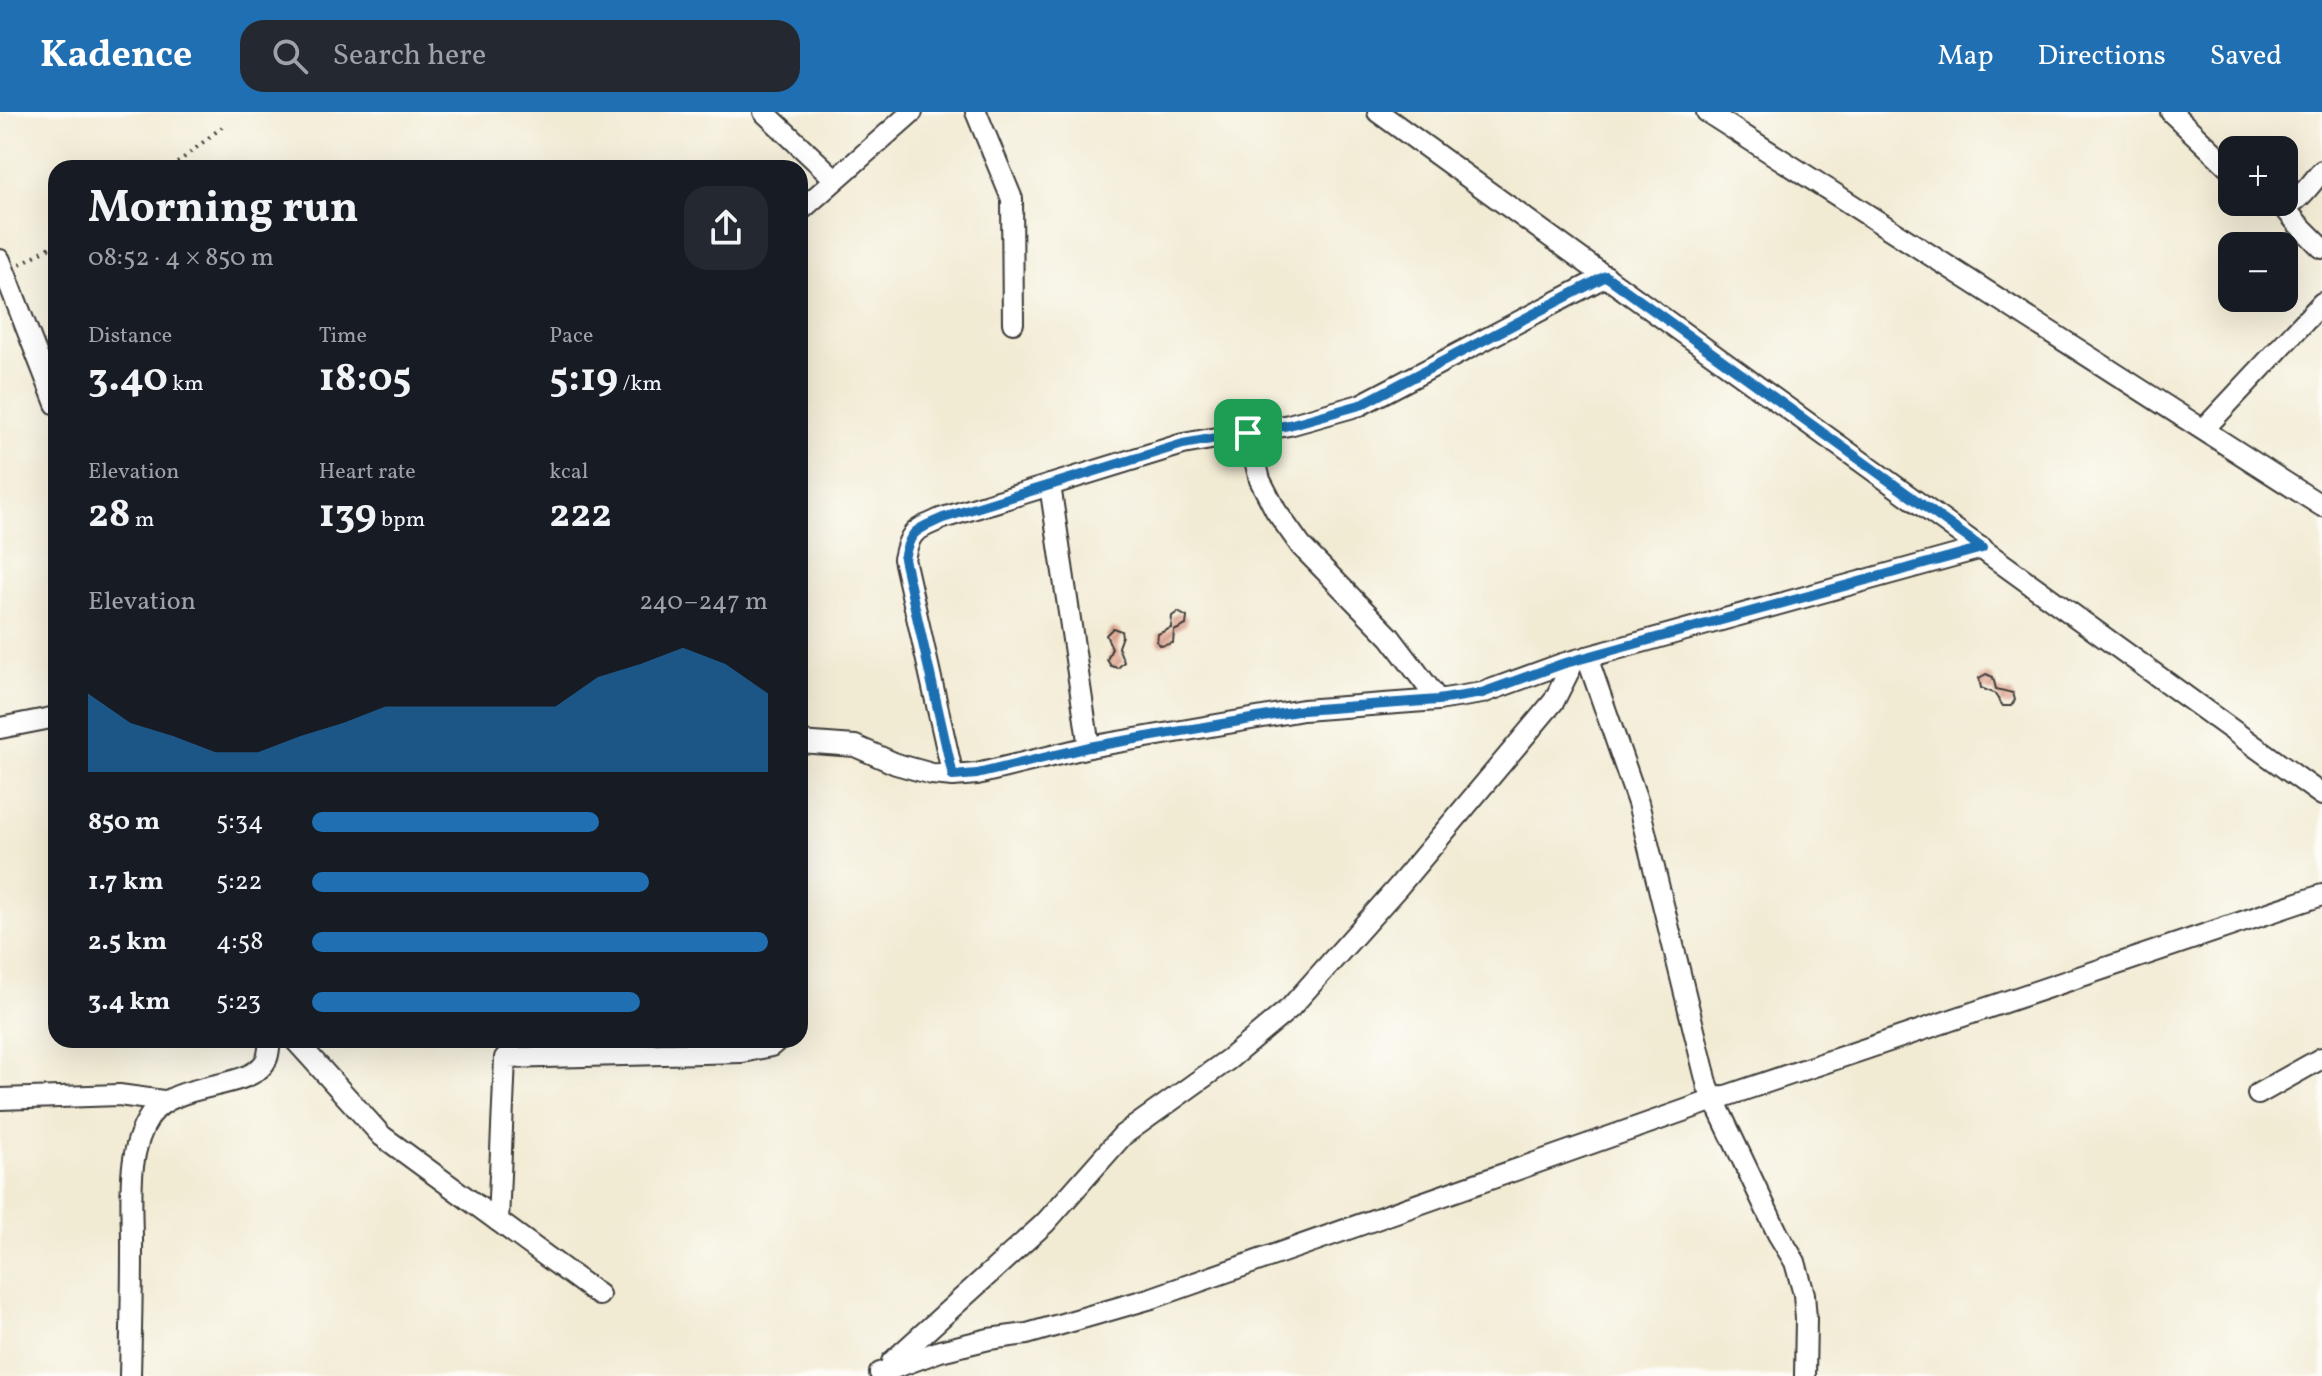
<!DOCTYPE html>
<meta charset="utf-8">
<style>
body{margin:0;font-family:Vollkorn,serif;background:#242831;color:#f1f3f6;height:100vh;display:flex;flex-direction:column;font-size:30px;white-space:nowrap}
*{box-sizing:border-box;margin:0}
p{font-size:26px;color:#9ea1a6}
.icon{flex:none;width:44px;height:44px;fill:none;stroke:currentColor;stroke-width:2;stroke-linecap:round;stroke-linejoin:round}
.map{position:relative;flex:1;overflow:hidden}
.side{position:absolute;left:48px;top:48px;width:760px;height:888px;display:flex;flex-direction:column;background:#171b24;border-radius:24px;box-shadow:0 8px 32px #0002}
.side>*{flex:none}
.buttons{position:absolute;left:2218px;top:24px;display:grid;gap:16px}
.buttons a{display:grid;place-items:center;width:80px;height:80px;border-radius:16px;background:#171b24;box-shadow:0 8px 32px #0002;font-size:40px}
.pin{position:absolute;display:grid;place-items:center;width:68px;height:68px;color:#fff;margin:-34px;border-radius:16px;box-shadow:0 4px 12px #0006}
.round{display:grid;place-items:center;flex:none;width:84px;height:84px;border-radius:24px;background:#242831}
.head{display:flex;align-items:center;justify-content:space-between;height:136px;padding:0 40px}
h1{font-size:44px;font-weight:700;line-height:60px}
.stats{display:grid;grid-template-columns:repeat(3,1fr);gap:12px;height:136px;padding:8px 40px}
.stats div{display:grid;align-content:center}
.stats b{font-size:40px;font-weight:700}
.stats small{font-size:22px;font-weight:400}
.stats p{font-size:22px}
.chart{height:224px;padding:16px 40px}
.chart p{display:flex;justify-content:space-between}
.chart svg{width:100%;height:144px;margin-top:8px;fill:#1f6fb2;opacity:.7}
ul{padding:0 40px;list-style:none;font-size:26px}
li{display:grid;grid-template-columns:128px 96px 1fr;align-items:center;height:60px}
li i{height:20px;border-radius:10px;background:#1f6fb2}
header{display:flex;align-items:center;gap:48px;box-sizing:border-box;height:112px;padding:0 40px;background:#1f6fb2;color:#fff}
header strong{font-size:38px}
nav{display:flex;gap:44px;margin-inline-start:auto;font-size:28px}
.search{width:560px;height:72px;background:#242831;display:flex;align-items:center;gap:20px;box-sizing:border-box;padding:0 28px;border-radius:24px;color:#9ea1a6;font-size:30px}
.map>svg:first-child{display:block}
.building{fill:url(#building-hatch)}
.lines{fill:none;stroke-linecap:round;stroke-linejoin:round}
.street-casing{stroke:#3c3b38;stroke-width:24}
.path{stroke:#3c3b38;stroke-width:4;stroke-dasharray:2 6;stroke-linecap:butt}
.street{stroke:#fff;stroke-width:20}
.route-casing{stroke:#fff;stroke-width:16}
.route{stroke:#1f6fb2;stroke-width:10}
</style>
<header>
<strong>Kadence</strong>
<div class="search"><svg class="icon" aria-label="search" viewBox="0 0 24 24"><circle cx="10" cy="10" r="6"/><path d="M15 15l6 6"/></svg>Search here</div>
<nav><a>Map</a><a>Directions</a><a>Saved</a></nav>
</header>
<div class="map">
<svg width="2322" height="1264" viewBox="0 0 2322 1264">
<defs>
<pattern id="building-hatch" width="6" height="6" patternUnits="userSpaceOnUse" patternTransform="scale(2)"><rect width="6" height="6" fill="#e4a994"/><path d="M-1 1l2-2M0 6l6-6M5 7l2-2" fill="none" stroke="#c3917f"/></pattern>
</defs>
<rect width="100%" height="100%" fill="#fdfcf7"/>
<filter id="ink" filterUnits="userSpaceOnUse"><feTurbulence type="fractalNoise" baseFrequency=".0125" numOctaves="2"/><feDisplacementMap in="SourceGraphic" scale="16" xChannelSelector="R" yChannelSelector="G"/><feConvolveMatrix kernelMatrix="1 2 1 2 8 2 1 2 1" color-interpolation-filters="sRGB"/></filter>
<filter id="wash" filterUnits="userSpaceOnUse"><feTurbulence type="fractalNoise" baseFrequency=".006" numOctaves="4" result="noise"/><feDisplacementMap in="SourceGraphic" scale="32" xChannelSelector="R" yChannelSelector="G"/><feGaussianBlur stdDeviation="1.8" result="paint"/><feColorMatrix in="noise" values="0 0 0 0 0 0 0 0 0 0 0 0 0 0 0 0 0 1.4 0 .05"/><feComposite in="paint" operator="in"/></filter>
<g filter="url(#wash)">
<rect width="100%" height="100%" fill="#f2ebd4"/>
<g id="blocks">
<g class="building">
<path d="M1178,500L1187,505L1186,513L1174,519L1173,531L1161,534L1157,530L1158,522L1171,516L1172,504Z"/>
<path d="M1113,516L1121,519L1122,524L1118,535L1124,550L1118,556L1111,554L1107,548L1112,536L1106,523Z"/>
<path d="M1986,562L1993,565L1996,577L2013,581L2015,588L2011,594H2003L1994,581L1981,576L1979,566Z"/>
</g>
</g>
</g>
<g filter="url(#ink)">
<use href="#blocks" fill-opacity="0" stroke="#3c3b38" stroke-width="2"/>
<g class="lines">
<defs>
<g id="street">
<path d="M764,0L835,67"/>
<path d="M976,0L1012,87L1013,211"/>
<path d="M1378,0L2322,683"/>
<path d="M1707,0L2322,394"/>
<path d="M2171,0L2232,58"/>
<path d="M2266,90C2294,103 2305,77 2322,59"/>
<path d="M2284,95L2298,112L2322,136"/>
<path d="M800,99L912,0"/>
<path d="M0,148L56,292"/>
<path d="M2204,317L2322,191"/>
<path d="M1248,321L1260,368L1276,399L1301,434L1390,525L1438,588"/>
<path d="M1050,373L1089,635"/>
<path d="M1587,545L1638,691L1708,975L1778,1122L1795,1150L1804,1182L1806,1207L1805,1264"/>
<path d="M0,616L56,605"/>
<path d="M800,630L855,634L896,652L932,662L953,664L977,662L1089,635L1303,598L1438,588L1482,581L1562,552L1982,436"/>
<path d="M953,664L904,447C910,417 916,418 943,406L1183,332L1289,313L1360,293L1606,164"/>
<path d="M295,928L382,1024L599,1183"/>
<path d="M2258,982L2322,946"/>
<path d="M0,987L119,983L163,989"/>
<path d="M498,1109L505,946L742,940L771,934L778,928"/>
<path d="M892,1250L1045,1111L1123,1023L1229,947L1290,896L1398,775L1554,589L1574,549"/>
<path d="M880,1261L940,1239L989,1227L1027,1222L1152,1186L1714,988L2322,783"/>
<path d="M130,1264C131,1223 132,1182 132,1141C133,1098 124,1042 150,1004C175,967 254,980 267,946C269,941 269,934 270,928"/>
</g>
</defs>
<use href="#street" class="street-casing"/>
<g class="path">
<path d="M171,56L222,15"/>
<path d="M20,152L56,132"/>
</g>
<use href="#street" class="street"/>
</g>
</g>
<g class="lines" filter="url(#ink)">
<defs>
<path id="route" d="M1606,164L1982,436L1562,552L1482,581L1438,588L1303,598L1089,635L977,662L953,664L904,447C910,417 917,418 943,406L1183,332L1289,313L1360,293Z"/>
</defs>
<use href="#route" class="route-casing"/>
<use href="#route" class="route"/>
</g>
</svg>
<div class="buttons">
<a>+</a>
<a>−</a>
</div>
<div class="pin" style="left:1248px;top:321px;background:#1e9e55"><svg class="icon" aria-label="arrive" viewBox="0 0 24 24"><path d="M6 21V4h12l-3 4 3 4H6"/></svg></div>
<section class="side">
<div class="head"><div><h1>Morning run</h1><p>08:52 · 4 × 850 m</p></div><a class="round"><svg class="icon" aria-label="share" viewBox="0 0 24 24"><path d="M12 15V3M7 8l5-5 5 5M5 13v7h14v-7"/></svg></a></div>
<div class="stats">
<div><p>Distance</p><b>3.40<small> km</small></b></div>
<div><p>Time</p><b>18:05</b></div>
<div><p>Pace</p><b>5:19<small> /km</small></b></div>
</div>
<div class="stats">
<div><p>Elevation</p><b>28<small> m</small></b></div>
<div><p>Heart rate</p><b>139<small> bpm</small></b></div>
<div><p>kcal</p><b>222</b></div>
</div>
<div class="chart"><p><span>Elevation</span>240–247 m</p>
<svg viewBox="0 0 160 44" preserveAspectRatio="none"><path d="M0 44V20L10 29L20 33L30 38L40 38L50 33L60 29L70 24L80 24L90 24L100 24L110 24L120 15L130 11L140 6L150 11L160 20V44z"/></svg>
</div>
<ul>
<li><b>850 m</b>5:34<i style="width:63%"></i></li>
<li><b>1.7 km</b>5:22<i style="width:74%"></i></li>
<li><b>2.5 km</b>4:58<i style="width:100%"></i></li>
<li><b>3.4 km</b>5:23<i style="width:72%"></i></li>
</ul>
</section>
</div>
